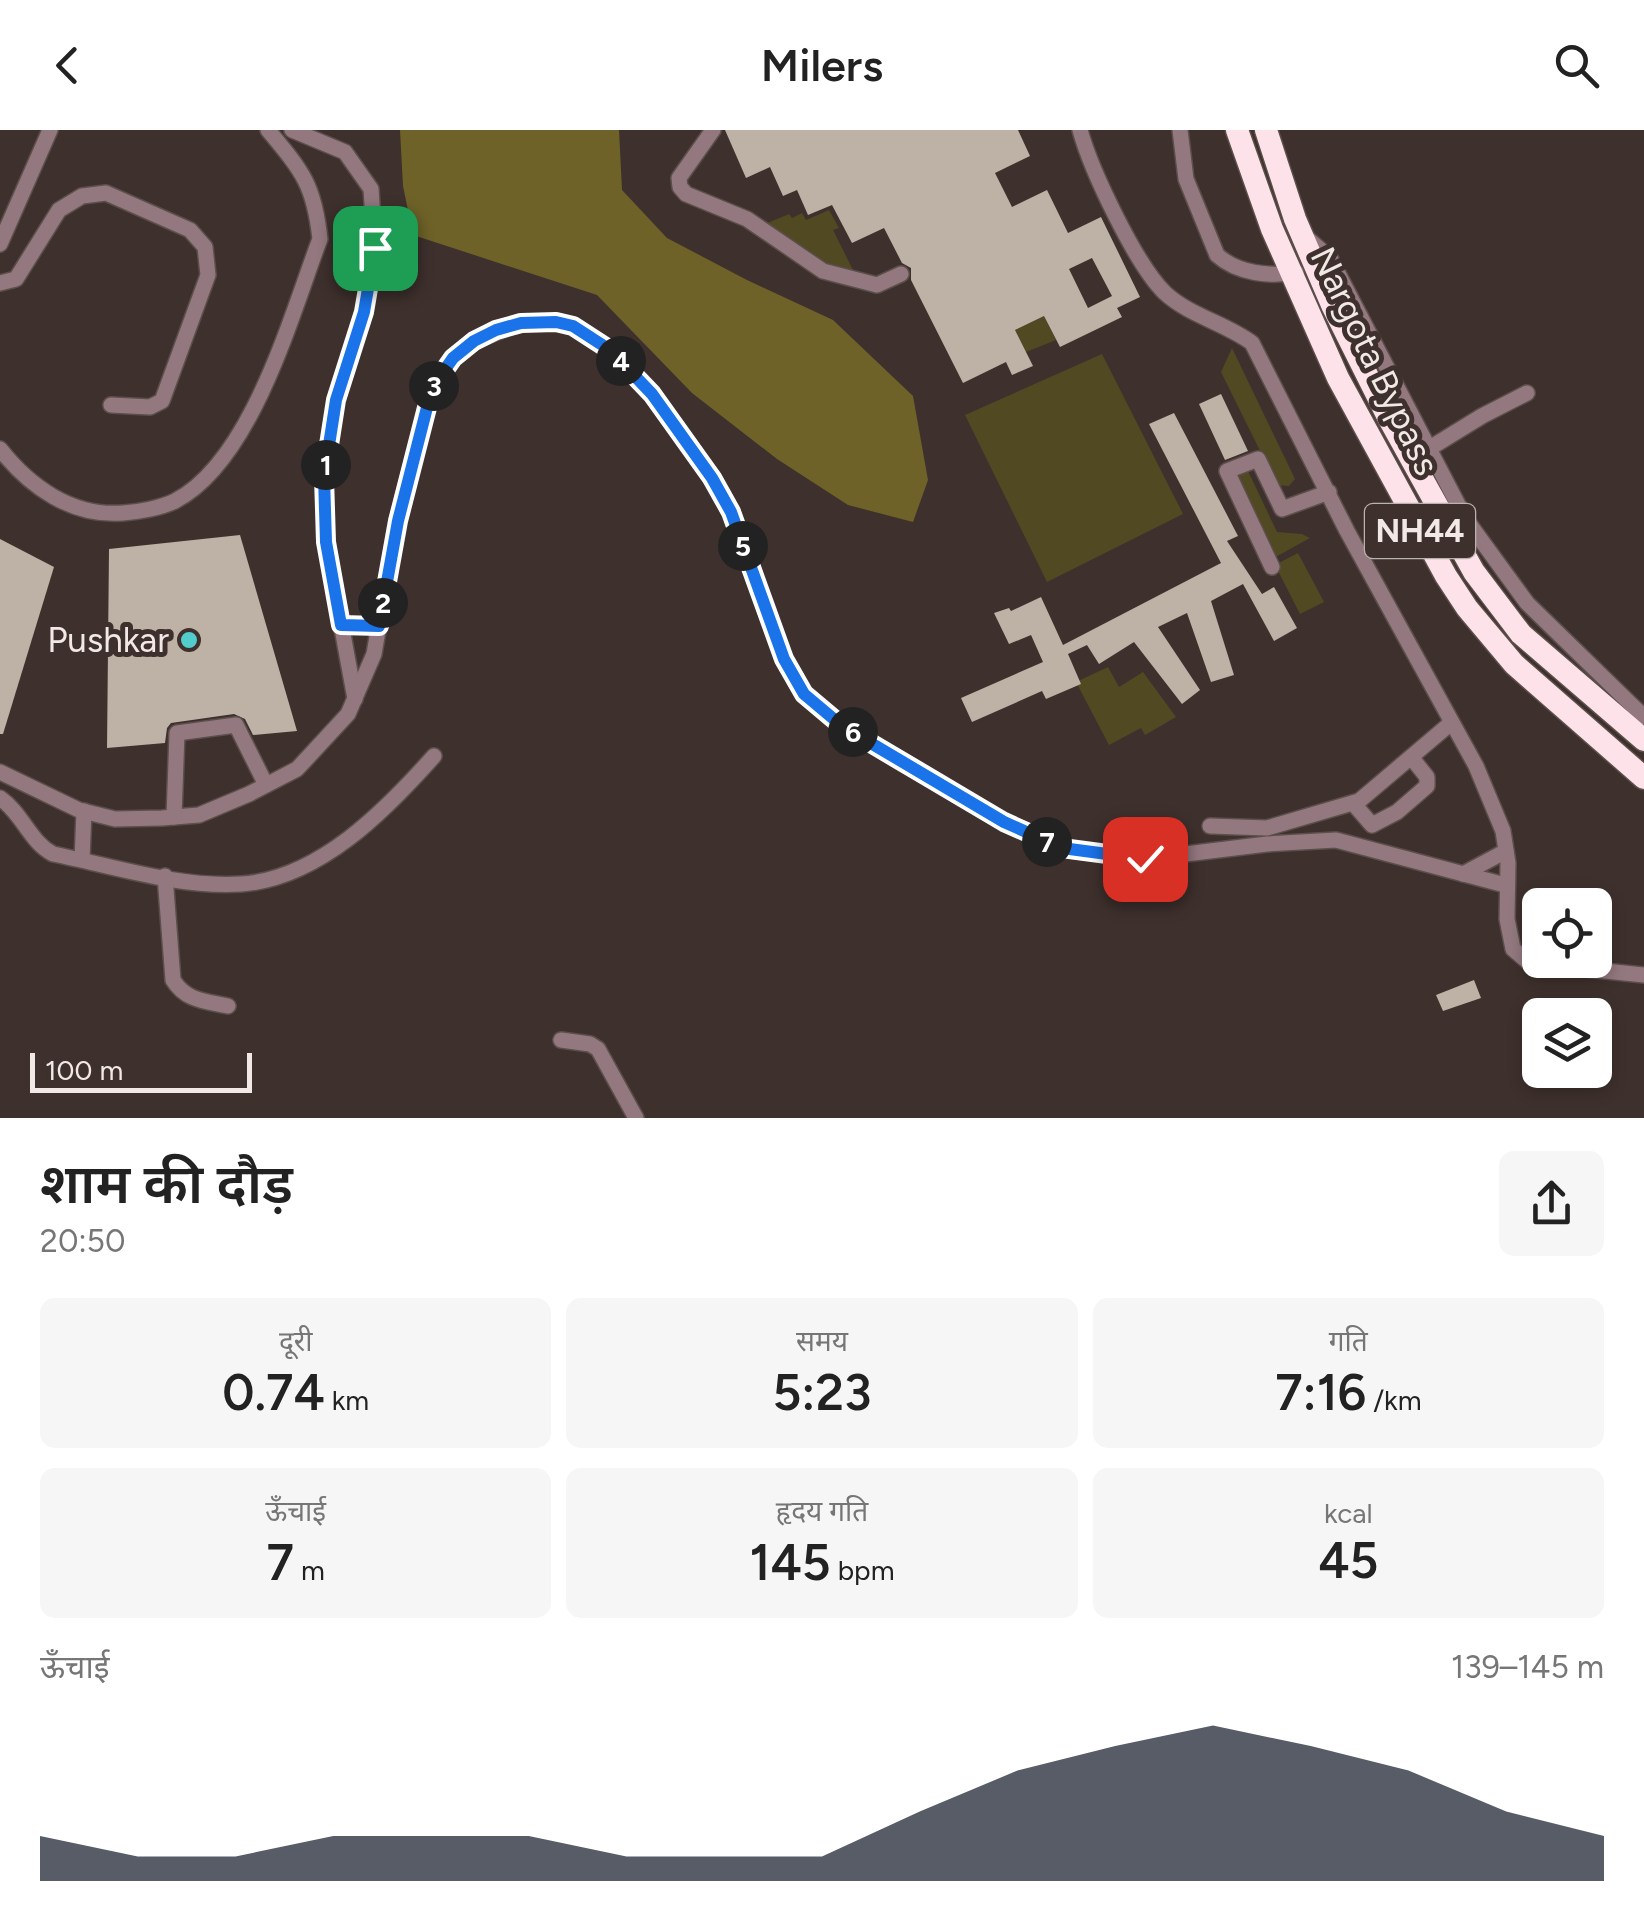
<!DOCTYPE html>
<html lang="hi">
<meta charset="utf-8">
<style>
body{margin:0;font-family:Figtree,"Noto Sans Devanagari",sans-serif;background:#f6f6f6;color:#222;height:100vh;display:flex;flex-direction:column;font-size:38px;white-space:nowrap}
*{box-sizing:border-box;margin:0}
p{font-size:32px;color:#767676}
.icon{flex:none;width:55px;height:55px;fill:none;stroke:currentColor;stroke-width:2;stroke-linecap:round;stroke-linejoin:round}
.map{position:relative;height:988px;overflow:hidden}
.sheet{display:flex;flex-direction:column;background:#fff;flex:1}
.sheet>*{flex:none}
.buttons{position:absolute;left:1522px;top:758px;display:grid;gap:20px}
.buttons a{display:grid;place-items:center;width:90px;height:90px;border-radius:15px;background:#fff;box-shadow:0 5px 15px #0003;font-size:50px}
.scale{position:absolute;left:30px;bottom:25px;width:222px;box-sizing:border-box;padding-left:10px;border:5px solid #f2e9e7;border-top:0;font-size:28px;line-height:35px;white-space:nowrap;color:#f2e9e7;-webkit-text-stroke:8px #3e302d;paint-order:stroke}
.pin{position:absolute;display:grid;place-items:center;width:85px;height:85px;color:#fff;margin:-42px;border-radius:20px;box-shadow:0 5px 15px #0006}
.km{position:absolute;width:50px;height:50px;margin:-25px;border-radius:50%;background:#222;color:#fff;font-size:28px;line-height:50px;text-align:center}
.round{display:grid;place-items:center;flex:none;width:105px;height:105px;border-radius:15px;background:#f6f6f6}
.overview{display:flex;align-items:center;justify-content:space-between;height:170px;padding:0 40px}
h1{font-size:55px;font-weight:600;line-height:75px}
.stats{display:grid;grid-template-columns:repeat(3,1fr);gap:15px;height:170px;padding:10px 40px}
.stats div{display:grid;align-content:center;border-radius:15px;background:#f6f6f6;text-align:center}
.stats b{font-size:50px;font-weight:600}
.stats small{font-size:28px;font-weight:400}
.stats p{font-size:28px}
.chart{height:280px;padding:20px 40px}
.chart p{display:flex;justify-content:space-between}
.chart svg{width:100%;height:180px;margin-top:10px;fill:#111827;opacity:.7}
header{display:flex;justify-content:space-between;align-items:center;height:130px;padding:0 40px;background:#fff;font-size:45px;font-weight:600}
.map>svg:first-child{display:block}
.green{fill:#514922}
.forest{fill:#6e6228}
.building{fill:#beb1a6;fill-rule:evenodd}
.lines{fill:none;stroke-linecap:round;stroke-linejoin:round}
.minor-casing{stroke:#5b4e4b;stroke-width:18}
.highway-casing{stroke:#5b4e4b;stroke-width:25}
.minor{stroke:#93787f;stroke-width:15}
.highway{stroke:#fde2e9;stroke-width:22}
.route-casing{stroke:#fff;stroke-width:20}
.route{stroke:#1a73e8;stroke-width:12}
.poi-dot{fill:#52cdcc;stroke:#3e302d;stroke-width:4}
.labels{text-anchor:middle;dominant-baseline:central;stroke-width:10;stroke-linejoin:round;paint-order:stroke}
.shield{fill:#3e302d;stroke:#bcb2af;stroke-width:2.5}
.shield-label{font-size:32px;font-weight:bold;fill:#f2e9e7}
.street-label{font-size:35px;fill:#f2e9e7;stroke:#3e302d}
.poi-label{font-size:35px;fill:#f2e9e7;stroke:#3e302d;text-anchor:end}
</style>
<header><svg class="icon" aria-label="back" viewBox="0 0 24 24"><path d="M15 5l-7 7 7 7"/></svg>Milers<svg class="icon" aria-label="search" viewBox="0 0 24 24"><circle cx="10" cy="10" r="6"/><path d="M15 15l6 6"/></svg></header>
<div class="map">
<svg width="1644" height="988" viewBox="0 0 1644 988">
<rect width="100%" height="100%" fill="#3e302d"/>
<g class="green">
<path d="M829,80L839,98L833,100L857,148L804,126L765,94L789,84L792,88L802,83L806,90Z"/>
<path d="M1044,186L1056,210L1026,222L1015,200Z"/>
<path d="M1232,218L1295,349L1289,356L1277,355L1221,242Z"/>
<path d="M1102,224L1183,384L1047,452L965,285Z"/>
<path d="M1248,341L1277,402L1302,404L1310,408L1272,429L1235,344Z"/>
<path d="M1298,423L1324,472L1300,484L1275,435Z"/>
<path d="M1108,537L1119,557L1143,542L1176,587L1145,605L1141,598L1109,615L1076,552Z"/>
</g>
<path class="forest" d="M400,0H619L622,60L667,108L747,150L833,190L913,266L928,350L913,392L848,375L777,329L692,263L597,165L413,105L403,56Z"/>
<g class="building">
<path d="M725,0H1018L1030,26L995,43L1012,77L1047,60L1068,103L1101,87L1140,167L1117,178L1122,187L1060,217L1044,186L1015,200L1033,236L1012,245L1006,232L963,253L911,150V138L902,133L884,98L852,113L832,75L808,85L797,60L783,66L770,37L746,48ZM1092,128L1112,166L1088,178L1069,139Z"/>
<path d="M1221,264L1248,321L1225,330L1199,274Z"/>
<path d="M1174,283L1238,406L1227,411L1262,464L1274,457L1297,498L1274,511L1243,454L1211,471L1234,545L1211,552L1187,483L1158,497L1200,560L1182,574L1134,512L1099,534L1087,515L1068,524L1081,554L1046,569L1042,561L972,592L961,568L1043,532L1031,505L1009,514L994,483L1009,478L1011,481L1041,467L1063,515L1221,433L1149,294Z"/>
<path d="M240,405L297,601L253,605L245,589L234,584L171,593L167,598L165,613L107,618L109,419Z"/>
<path d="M0,409L54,437L3,604H0Z"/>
<path d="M1474,850L1481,868L1443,881L1436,865Z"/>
</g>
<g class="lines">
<defs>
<g id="minor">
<path d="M292,0L345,22L371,59L375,118L364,182L336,270L324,347L326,412L355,569"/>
<path d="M713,0L679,48L680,57L686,64L747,89L823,141L877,155L901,144"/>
<path d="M1080,0C1091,40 1136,135 1165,163C1190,186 1225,193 1252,213L1347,401L1476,636L1503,701L1508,733L1507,789L1513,819L1527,831L1538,834L1644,845"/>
<path d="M1180,0L1186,49L1217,125C1238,144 1271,147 1296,142"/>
<path d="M1308,109L1330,128L1465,388L1527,473L1644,587"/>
<path d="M0,114L50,0"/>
<path d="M0,153L16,149L59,80L82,66L106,63L190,100L205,117L208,145L162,271L150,277L111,275"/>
<path d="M1430,318L1482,286L1527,263"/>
<path d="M0,319C30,357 72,387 123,383C138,382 161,378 175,371C252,331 291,185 320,109C314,54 302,41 268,0"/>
<path d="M1272,437L1227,341L1258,329L1282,379L1329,362"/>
<path d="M341,495L379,496"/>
<path d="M0,642L79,680L115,689L162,688L199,685L249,664L297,639L348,584L374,524L397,391L432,258L453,228L474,211L521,193L556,192L573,196L610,220L652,265L713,348L731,381L784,529L804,564L842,596L902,633L1005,691L1062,719L1145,729L1267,714L1336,710L1505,755"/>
<path d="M0,668C23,684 29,711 53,724C113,736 179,758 241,754C319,749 386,680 434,626"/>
<path d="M1353,673L1372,695L1397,682L1427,656V647L1411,627"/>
<path d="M174,687L177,603L236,595L266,655"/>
<path d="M1210,696L1267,698L1359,671L1451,593"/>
<path d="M82,730L84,681"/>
<path d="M1463,744L1506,721"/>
<path d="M165,746L173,850C186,871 205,871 228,876"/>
<path d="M561,910L590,914L598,919L636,988"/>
</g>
<g id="highway">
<path d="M1237,0L1272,99L1338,248L1446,446L1467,478L1514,534L1644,648"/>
<path d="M1266,0L1295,89L1332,175L1389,289L1474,442L1521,504L1644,610"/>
</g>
</defs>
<use href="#minor" class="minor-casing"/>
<use href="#highway" class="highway-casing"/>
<use href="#minor" class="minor"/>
<use href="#highway" class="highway"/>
</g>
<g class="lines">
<defs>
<path id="route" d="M375,118L364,182L336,270L324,347L326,412L341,495L379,496L398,391L432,258L453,228L474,211L496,200L521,193L556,192L573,196L610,220L652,264L712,348L731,382L784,529L804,564L842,596L1004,692L1062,718L1145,729"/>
</defs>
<use href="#route" class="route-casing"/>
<use href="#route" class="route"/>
</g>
<circle class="poi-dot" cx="189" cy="510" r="10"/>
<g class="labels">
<rect class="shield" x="1365" y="374" width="110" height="54" rx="8"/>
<g class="shield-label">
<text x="1420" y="401">NH44</text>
</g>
<g class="street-label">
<text transform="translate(1375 231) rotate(64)">Nargota Bypass</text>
</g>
<g class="poi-label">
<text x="169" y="510">Pushkar</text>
</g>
</g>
</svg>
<div class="buttons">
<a><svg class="icon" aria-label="locate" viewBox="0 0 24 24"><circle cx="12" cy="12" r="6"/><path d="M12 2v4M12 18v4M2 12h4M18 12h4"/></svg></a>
<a><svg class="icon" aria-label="layers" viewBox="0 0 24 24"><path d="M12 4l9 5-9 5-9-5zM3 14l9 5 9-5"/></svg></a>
</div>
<div class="scale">100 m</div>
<div class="pin" style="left:375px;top:118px;background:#1e9e55"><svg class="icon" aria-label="arrive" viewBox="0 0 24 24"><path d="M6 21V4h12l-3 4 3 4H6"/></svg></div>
<div class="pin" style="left:1145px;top:729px;background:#d93025"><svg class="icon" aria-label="check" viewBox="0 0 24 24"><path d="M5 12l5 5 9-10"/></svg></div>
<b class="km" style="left:326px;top:335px">1</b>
<b class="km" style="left:383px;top:473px">2</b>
<b class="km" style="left:434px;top:256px">3</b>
<b class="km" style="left:621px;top:231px">4</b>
<b class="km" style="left:743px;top:416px">5</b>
<b class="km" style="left:853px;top:602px">6</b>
<b class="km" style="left:1047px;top:712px">7</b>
</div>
<section class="sheet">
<div class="overview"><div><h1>शाम की दौड़</h1><p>20:50</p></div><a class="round"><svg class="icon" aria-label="share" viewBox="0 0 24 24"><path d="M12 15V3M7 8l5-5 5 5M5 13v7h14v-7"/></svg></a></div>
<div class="stats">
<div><p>दूरी</p><b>0.74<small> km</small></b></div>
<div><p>समय</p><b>5:23</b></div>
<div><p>गति</p><b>7:16<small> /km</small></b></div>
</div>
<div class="stats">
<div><p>ऊँचाई</p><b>7<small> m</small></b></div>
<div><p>हृदय गति</p><b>145<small> bpm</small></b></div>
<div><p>kcal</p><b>45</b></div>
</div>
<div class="chart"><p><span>ऊँचाई</span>139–145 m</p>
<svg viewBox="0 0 160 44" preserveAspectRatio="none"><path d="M0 44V33L10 38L20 38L30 33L40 33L50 33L60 38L70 38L80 38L90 27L100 17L110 11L120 6L130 11L140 17L150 27L160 33V44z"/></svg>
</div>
</section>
